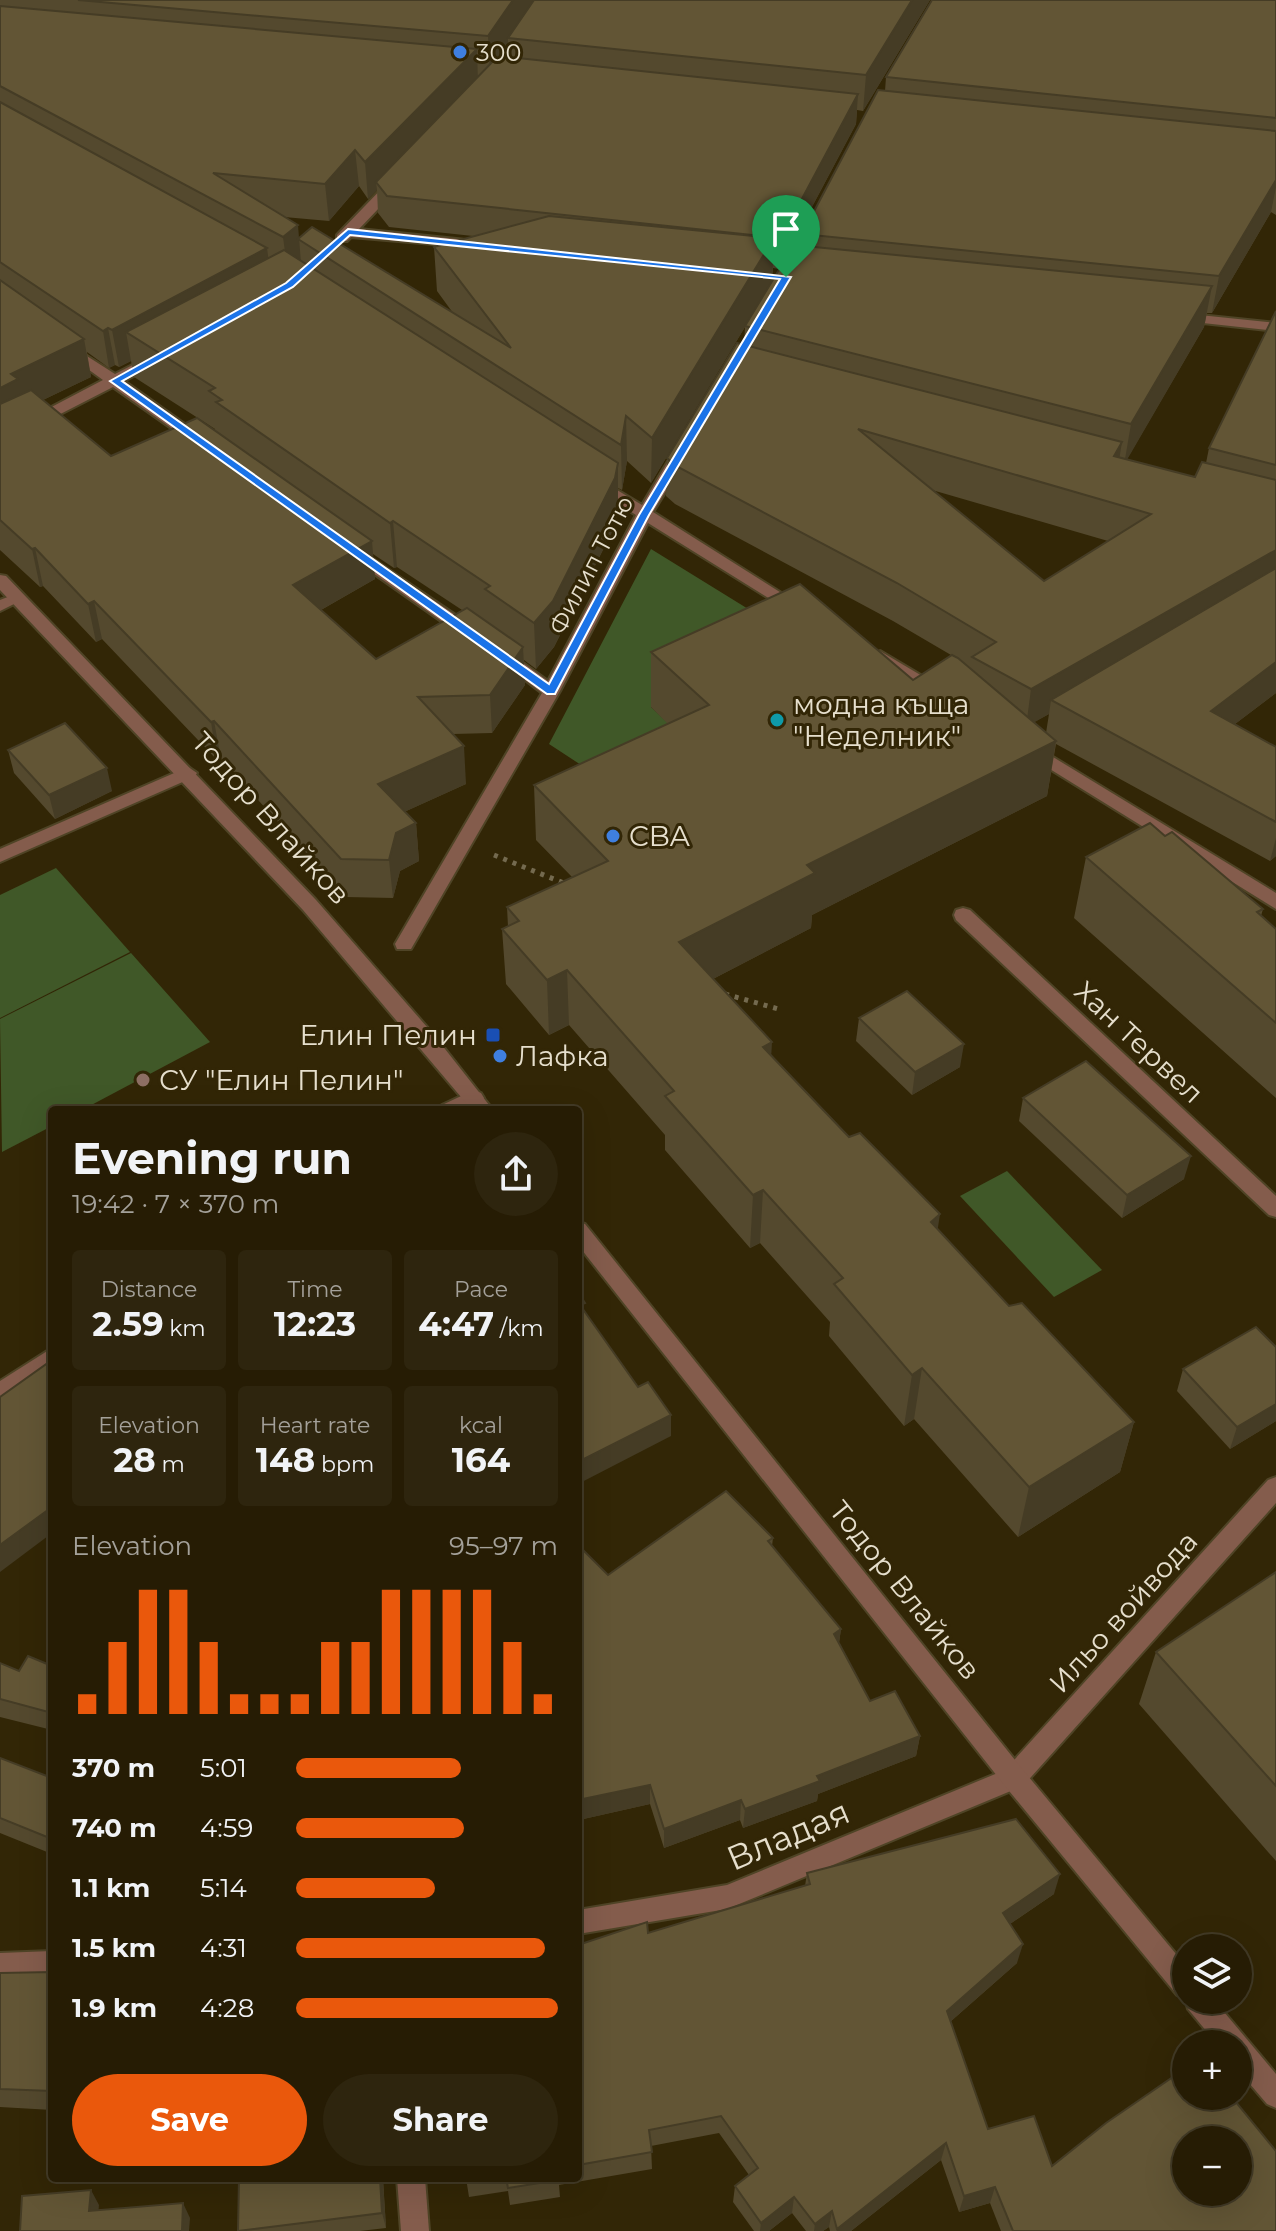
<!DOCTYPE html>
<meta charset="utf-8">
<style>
body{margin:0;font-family:Montserrat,sans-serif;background:#2e250e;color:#f1f3f6;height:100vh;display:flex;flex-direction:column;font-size:30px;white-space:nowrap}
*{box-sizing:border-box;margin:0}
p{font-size:26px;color:#a4a19a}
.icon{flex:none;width:44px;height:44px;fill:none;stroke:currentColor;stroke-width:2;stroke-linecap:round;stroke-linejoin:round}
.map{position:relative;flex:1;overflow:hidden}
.sheet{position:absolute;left:48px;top:1106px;width:534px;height:1076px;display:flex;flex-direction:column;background:#261c04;border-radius:8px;box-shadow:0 8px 32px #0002,0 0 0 2px #423a26}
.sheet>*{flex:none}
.tools{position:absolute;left:1172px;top:1934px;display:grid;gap:16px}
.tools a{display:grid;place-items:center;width:80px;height:80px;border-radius:50%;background:#261c04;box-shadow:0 8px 32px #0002,0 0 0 2px #423a26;font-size:40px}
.pin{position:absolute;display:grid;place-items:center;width:68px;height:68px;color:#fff;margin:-82px -34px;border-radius:50% 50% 50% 0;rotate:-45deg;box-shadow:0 0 8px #0007}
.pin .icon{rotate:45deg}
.round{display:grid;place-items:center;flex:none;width:84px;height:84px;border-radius:42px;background:#2e250e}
.overview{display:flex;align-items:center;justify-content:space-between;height:136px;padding:0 24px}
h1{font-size:44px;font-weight:700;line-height:60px}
.figures{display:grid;grid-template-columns:repeat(3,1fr);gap:12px;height:136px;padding:8px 24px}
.figures div{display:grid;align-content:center;border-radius:8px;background:#2e250e;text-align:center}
.figures b{font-size:34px;font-weight:700}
.figures small{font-size:22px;font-weight:400}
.figures p{font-size:22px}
.chart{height:224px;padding:16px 24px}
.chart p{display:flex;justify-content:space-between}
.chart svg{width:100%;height:144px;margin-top:8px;stroke:#ea580c;stroke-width:6}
.button{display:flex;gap:16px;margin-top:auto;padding:16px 24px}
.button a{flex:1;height:92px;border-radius:48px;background:#ea580c;color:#fff;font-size:32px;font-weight:700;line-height:92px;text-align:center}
.button a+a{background:#2e250e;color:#f1f3f6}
ul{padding:0 24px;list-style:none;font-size:26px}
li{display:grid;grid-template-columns:128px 96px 1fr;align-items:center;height:60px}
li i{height:20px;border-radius:10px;background:#ea580c}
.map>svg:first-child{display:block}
.green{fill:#405828}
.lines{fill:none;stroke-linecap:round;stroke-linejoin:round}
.service-casing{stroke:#4f4426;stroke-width:4}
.minor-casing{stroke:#4f4426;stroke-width:4}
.tertiary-casing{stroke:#4f4426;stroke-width:4}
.path{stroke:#746a4f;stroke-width:5;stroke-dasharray:4 6;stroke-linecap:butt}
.service{fill:#845c4c;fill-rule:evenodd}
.minor{fill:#845c4c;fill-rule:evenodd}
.tertiary{fill:#845c4c;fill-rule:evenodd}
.wall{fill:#54492e;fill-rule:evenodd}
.shaded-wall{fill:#453c25}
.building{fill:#625535;stroke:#453c25;stroke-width:2;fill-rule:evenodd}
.route{fill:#1a73e8;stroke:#fff;stroke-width:2;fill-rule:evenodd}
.shop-dot{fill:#3f7fe0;stroke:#322606;stroke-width:3}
.culture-dot{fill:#0f9aa8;stroke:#322606;stroke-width:3}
.transit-dot{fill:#1a4fb4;stroke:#322606;stroke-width:3}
.education-dot{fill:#8d6e63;stroke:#322606;stroke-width:3}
.labels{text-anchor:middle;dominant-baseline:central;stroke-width:6;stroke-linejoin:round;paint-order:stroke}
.far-poi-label{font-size:24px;fill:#e6dfcd;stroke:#322606;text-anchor:start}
.far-street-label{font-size:24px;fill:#e6dfcd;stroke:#322606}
.poi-label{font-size:28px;fill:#e6dfcd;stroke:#322606;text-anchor:start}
.street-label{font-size:28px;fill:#e6dfcd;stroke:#322606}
.near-street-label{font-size:34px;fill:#e6dfcd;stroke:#322606}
</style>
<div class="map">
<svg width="1276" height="2231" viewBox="0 0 1276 2231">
<rect width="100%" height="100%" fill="#322606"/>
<g class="green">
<path d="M651,549L797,639L651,707L712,765L630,797L549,744Z"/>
<path d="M56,868L130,952L0,1018V895Z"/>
<path d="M131,953L210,1042L82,1110H52V1126L2,1152L0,1019Z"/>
<path d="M1007,1171L1102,1270L1054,1297L960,1196Z"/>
</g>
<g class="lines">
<defs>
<path id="service" d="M188,767L197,773L194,777L0,862V849Z"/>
<g id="minor">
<path d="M395,179L400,180V186L359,229L476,241L481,242V248L351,237L347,241H337V235L390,180Z"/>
<path d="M1180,313L1276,323V331L1175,320L1173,317Z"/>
<path d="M68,344L115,374L150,356H160V362L124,381L204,438V444H194L113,387L0,445V434L103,380L63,351L61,348Z"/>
<path d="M681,448L689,453L653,512L805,608L797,613L791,612L648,523L560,691L411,949H397L395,944L542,693L494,656L502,650L508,652L548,681L636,515L588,484L596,479L602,481L642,505L673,453Z"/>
<path d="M352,545L476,629L478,633L476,637H464L346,554V546Z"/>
<path d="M18,593L26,598L0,611V600Z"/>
<path d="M880,651L944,689L947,693L944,697H932L874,661L872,657Z"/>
<path d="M1030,743L1276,893V909L1024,753L1021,749Z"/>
<path d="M963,908L970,910L1276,1196V1217L1269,1215L956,920L954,915L956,910Z"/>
<path d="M474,1090L481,1093L484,1098C474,1113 455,1110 439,1110L442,1105Z"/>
<path d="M52,1348V1369L0,1402V1381Z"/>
<path d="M1276,1477V1503L1023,1786L727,1909L578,1934V1910L727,1885L1005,1770L1268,1480Z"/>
<path d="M52,1951V1977L0,1979V1953Z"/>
<path d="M397,2178H425L429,2231H401Z"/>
</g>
<g id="tertiary">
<path d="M0,575L6,576L316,900L434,1035L493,1110H472L303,910L0,590Z"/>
<path d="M578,1222L585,1224L1023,1770L1186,1966V2000H1214L1276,2074V2108L1267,2104L1238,2070V2044H1217L1188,2009L1185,1998L1177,1995L1005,1786L578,1245Z"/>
</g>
</defs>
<use href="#service" class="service-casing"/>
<use href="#minor" class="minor-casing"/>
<use href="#tertiary" class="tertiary-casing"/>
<g class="path">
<path d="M494,855L566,884"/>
<path d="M725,994L782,1010"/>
</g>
<use href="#service" class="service"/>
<use href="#minor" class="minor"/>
<use href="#tertiary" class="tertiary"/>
</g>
<g class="wall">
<path d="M0,0H930L863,111L857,110L856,124L779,269L801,245L802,234L885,91L886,77L1276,0V215L1271,212L1212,313H1207L1204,327L1127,459L1195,477L1206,463L1209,448L1276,311V693L1235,724L1276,747V856L1270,861L1056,744L1047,796L812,915L811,928L713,979L772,1056L938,1229L1009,1306L1134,1422L1120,1472L1018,1537L914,1419L904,1426L829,1336L830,1322L760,1243L750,1248L665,1150V1135L569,1025L549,1035L506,984L502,929L508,927L507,907L572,877L536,840L534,785L668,724L651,707V652L913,680L951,655L893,621L675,504L666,496L667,458L744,345L745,327L651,483L627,461L622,490L618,488V509L616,524L554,647L536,669L524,660L525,685L492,733L453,734L466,784L404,812L416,823L419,861L400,871L393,898L346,897L221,759L217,760L102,639L96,642L43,586L40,587L0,550ZM508,45L509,57L500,56L502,54ZM359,186L368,199L377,190L378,213L389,227L473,236L434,247L437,291L453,313L299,238L284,217L329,221ZM773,268L779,269L772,281ZM87,352L109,368L115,365L119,367L131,361L134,377L215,429V431L111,456L43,400L91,377ZM932,490L1108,541L1044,581ZM373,554L394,568L397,567L462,610L376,659L321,610L375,579ZM1049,714L1046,733L1034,722Z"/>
<path d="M8,750L112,791L55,819L14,773Z"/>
<path d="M1165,836L1263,909L1261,916L1276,929V1098L1074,918L1086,857Z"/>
<path d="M859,1018L960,1067L912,1095L856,1041Z"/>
<path d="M1023,1098L1184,1179L1122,1218L1019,1121Z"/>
<path d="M1276,1347V1421L1230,1449L1177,1391L1183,1369Z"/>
<path d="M773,1538L772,1546L841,1629L839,1643L870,1701L920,1736L916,1756L818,1794L817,1801L743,1828L740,1820L664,1848L650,1804L579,1820L578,1545L608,1575Z"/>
<path d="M1276,1572V1861L1139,1704L1156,1652Z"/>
<path d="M0,1663L19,1671L52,1666V1730L0,1717Z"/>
<path d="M0,1758L52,1778V1854L0,1833Z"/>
<path d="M807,1873L1054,1894L1010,1924L1017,1963L950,2022L988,2129L1052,2166L1276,2231H1001L990,2203L959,2212L941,2160L851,2231H830L829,2227L823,2231H806L792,2213L769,2231H754L733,2202L735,2186L749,2175L719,2133L651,2146L652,2169L559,2185L560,2197L510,2205L508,2191L469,2197L466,2178H578V1945L648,1933L805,1886Z"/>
<path d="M52,1972V2110L0,2107V1973Z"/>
<path d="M239,2178H383L386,2228L360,2231H238Z"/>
</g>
<g class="shaded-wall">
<path d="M513,0H539L508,38V45L490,72L488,36Z"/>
<path d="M912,0H930L863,111L866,75Z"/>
<path d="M477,49L478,84L376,182L377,190L368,199L365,162Z"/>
<path d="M858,94L856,124L779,269L781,238Z"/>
<path d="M355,150L359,186L329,221L325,184Z"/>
<path d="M1276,180V187L1271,212L1212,313L1219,276Z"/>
<path d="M298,225L301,263L288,274L283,237Z"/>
<path d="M774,238L772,282L651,483L652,438Z"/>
<path d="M267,248L272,285L126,332L131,361L119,367L112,330Z"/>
<path d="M1212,286L1204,327L1124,465L1131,424Z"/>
<path d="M108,328L115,365L109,368L103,331Z"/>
<path d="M84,339L91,377L24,409L0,431V388L11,374Z"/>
<path d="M626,416L627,461L622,490L621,445Z"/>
<path d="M1122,442L1116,479L1114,456Z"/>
<path d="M618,463V509L616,524L554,647L536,669L534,623Z"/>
<path d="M393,521L397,567L394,568L390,523Z"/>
<path d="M372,541L375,579L298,623L293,585Z"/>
<path d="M35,548L43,586L40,587L32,549Z"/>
<path d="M1276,550V582L1051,700L1049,714L1026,727L1031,689Z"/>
<path d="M94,601L102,639L96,642L88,604Z"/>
<path d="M523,647L525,685L492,733L490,695Z"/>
<path d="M1276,662V693L1202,749L1211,711Z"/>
<path d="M214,721L221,759L217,760L211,722Z"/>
<path d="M1056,741L1047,796L812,915L811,928L678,997L679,942L807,865Z"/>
<path d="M464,746L466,784L382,822L378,784Z"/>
<path d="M107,768L112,791L55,819L49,795Z"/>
<path d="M416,823L419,861L400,871L393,898L389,860L396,833Z"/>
<path d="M1276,838V856L1270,861Z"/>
<path d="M567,970L569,1025L549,1035L547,980Z"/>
<path d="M772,1042L769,1096L763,1047Z"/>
<path d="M964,1044L960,1067L912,1095L915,1072Z"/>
<path d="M1191,1156L1184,1179L1122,1218L1127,1195Z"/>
<path d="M763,1190L760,1243L750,1248L753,1195Z"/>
<path d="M940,1214L932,1267L931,1222Z"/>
<path d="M922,1368L914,1419L904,1426L912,1375Z"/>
<path d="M1276,1404V1421L1230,1449L1237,1427Z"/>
<path d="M671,1415V1436L578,1484V1462Z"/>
<path d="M1134,1422L1120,1472L1018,1537L1029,1487Z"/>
<path d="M52,1507V1533L0,1572V1545Z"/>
<path d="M841,1629L838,1650L834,1634Z"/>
<path d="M920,1736L916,1756L818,1794L817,1801L743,1828L745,1809L817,1776Z"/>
<path d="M650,1785V1804L579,1820L578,1800Z"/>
<path d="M741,1800L740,1820L664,1848V1829Z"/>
<path d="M1060,1874L1054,1894L998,1932L1003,1913Z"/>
<path d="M1023,1944L1017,1963L942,2029L947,2011Z"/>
<path d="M946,2143L941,2160L851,2231H837V2229Z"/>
<path d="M380,2178H383V2181L386,2228L382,2213Z"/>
<path d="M995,2187L990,2203L959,2212L964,2196Z"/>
<path d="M91,2190L99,2205L97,2226L89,2211Z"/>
<path d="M794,2197L792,2213L769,2231H760L761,2223Z"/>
<path d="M183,2203L190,2218L189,2231H182Z"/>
<path d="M832,2211L829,2227L823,2231H814L815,2224Z"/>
</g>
<g class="building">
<path d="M78,0H513L488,36Z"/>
<path d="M534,0H912L866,75L508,38Z"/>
<path d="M932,0H1276V118L886,77Z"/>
<path d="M0,6L477,49L365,162L355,150L325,184L213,173L298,225L283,237L0,86Z"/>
<path d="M498,56L858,94L781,238L387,196L376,182Z"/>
<path d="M878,90L1276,131V180L1219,276L802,234Z"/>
<path d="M0,102L267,248L112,330L108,328L103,331L0,262Z"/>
<path d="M549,216L774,238L652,438L626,416L621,445L298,239L312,227L511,348L434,247Z"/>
<path d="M794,245L1212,286L1131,424L745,326Z"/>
<path d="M284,250L618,463L615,478L553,601L534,623L485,589L490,586L393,521L390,523L216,402L222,400L209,391L215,388L126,332Z"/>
<path d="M0,280L84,339L11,374L18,379L0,388Z"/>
<path d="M1276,311V465L1209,448Z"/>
<path d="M737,343L1122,442L1114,456L1195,477L1202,462L1276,480V550L1031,689L972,657L996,642L897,583L676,466L667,458ZM858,429L1151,514L1044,581Z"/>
<path d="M31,390L111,456L197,418L372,541L293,585L376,659L467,608L523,647L490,695L418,697L464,746L378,784L416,823L396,833L389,860L341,859L214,721L211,722L94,601L88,604L35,548L32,549L0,520V404Z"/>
<path d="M1276,568V662L1211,711L1276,747V822L1051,700Z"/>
<path d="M800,584L913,680L952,655L958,658L1056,741L807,865L815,873L679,942L772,1042L763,1047L849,1137L860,1133L940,1214L931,1222L1009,1306L1022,1303L1134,1422L1029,1487L922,1368L912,1375L834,1284L843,1278L763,1190L753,1195L665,1096L674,1091L567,970L547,980L502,929L519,921L507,907L608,861L534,785L709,705L651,652Z"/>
<path d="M65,723L107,768L49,795L8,750Z"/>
<path d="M1150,823L1165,836L1172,832L1263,909L1257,912L1276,929V1023L1086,857Z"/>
<path d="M907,991L964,1044L915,1072L859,1018Z"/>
<path d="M1086,1061L1191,1156L1127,1195L1023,1098Z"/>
<path d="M578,1292L585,1303L580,1305L638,1387L648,1382L671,1415L578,1462Z"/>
<path d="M1256,1327L1276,1347V1404L1237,1427L1183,1369Z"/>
<path d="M52,1360V1507L0,1545V1397Z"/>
<path d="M726,1491L773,1538L768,1541L841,1629L834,1634L870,1701L895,1691L920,1736L817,1776L820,1781L745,1809L741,1800L664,1829L650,1785L578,1800V1545L608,1575Z"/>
<path d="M1276,1572V1786L1156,1652Z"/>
<path d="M28,1656L52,1666V1713L0,1699V1663L19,1671Z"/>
<path d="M0,1758L52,1778V1839L0,1818Z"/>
<path d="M1016,1819L1060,1874L1003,1913L1023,1944L947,2011L988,2129L1034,2116L1052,2166L1106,2123L1186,2068V2096H1231L1276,2151V2231H1013L995,2187L964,2196L946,2143L837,2229L832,2211L815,2224L794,2197L761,2223L735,2186L758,2168L721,2116L649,2130L652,2152L578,2165V1945L647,1922L648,1933L810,1884L807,1873ZM1186,2140H1238V2192H1186Z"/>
<path d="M52,1972V2091L0,2089V1973Z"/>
<path d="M239,2178H380L382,2213L238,2231Z"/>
<path d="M466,2178H486L466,2181Z"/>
<path d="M506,2178H559V2180L508,2188Z"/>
<path d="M91,2190L89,2211L183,2203L182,2231H20L22,2196Z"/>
</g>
<path class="route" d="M348,229L791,277L649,515L555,694H547L110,381L286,283ZM350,235L780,279L639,515L549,684L122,381L293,287Z"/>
<g class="shop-dot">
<circle cx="460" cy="52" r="8"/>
<circle cx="613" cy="836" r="8"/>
<circle cx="500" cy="1056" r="8"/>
</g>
<circle class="culture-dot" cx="777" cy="720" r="8"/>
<rect class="transit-dot" x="485" y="1027" width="16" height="16" rx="4"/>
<circle class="education-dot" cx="143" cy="1080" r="8"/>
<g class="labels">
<g class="far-poi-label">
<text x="476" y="52">300</text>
</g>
<g class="far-street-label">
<text transform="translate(591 565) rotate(-62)">Филип Тотю</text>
</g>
<g class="poi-label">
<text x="793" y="704">модна къща<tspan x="793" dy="32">"Неделник"</tspan></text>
<text x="629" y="836">CBA</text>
<text x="477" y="1035" text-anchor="end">Елин Пелин</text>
<text x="516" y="1056">Лафка</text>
<text x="159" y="1080">СУ "Елин Пелин"</text>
</g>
<g class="street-label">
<text transform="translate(271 818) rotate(48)">Тодор Влайков</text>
<text transform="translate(1139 1042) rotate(43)">Хан Тервел</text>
<text transform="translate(905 1590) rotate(51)">Тодор Влайков</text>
<text transform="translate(1123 1612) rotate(-48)">Ильо войвода</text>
</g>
<g class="near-street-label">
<text transform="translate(788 1835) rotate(-23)">Владая</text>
</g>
</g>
</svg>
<div class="tools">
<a><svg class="icon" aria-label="layers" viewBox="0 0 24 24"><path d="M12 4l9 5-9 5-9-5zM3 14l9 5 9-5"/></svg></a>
<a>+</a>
<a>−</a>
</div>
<div class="pin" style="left:786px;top:277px;background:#1e9e55"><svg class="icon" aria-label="arrive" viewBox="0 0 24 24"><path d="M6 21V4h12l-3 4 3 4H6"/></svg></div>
<section class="sheet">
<div class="overview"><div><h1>Evening run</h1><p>19:42 · 7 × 370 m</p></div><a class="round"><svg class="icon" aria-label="share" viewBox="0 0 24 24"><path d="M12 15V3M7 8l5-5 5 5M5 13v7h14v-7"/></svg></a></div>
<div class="figures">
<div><p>Distance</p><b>2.59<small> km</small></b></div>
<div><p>Time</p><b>12:23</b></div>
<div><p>Pace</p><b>4:47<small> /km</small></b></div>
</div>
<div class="figures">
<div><p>Elevation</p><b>28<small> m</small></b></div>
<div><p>Heart rate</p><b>148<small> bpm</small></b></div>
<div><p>kcal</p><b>164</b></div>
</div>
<div class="chart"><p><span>Elevation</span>95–97 m</p>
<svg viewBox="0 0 160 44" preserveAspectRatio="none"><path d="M5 44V38M15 44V22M25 44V6M35 44V6M45 44V22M55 44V38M65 44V38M75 44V38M85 44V22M95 44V22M105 44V6M115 44V6M125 44V6M135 44V6M145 44V22M155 44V38"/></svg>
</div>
<ul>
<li><b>370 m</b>5:01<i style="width:63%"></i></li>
<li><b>740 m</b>4:59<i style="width:64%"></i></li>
<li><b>1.1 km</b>5:14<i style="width:53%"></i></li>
<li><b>1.5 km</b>4:31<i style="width:95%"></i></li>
<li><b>1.9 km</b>4:28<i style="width:100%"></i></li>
</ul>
<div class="button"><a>Save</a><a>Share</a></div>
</section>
</div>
